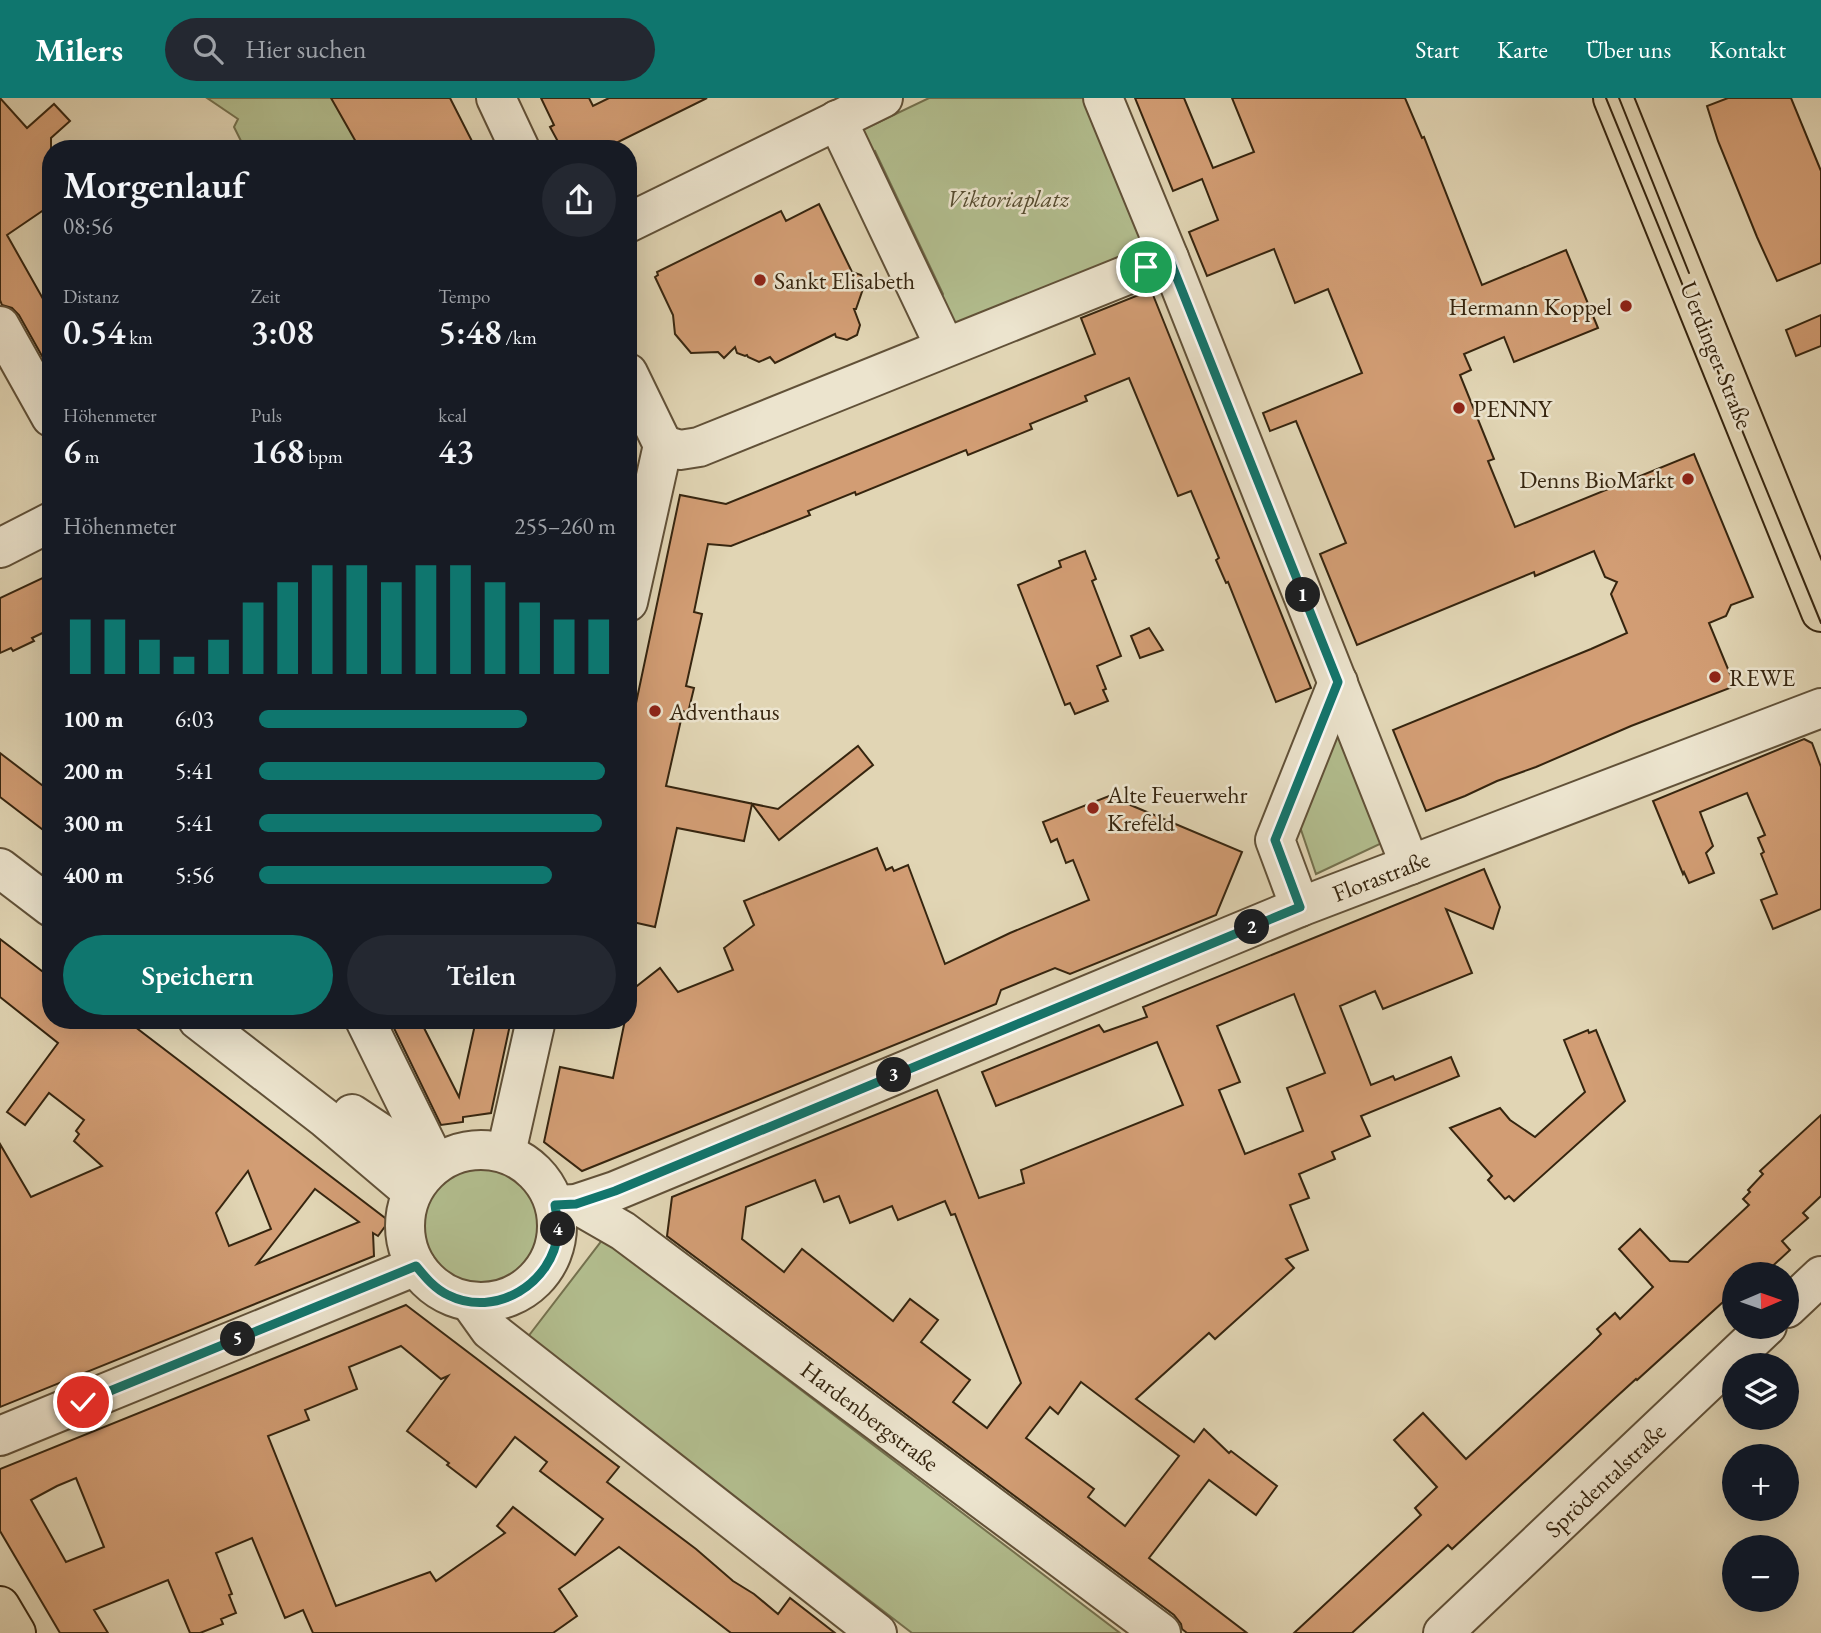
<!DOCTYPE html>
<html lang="de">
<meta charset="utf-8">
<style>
body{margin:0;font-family:"EB Garamond",serif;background:#242831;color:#f1f3f6;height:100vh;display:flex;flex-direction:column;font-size:26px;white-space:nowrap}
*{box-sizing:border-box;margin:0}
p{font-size:23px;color:#9ea1a6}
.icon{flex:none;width:38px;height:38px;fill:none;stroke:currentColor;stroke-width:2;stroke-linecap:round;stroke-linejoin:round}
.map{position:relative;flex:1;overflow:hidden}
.sheet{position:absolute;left:42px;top:42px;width:595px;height:889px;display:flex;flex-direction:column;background:#171b24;border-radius:28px;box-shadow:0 7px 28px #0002}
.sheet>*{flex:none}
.needle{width:46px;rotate:88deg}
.fabs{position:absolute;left:1722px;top:1164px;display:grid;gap:14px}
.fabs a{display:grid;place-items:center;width:77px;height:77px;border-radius:50%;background:#171b24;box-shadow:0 7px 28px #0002;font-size:35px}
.pin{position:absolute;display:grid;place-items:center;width:60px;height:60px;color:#fff;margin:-30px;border:4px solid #fff;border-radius:50%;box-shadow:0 2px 7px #0007}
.km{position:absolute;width:35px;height:35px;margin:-18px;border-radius:50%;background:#222;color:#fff;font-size:19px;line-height:35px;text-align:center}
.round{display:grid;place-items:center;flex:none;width:74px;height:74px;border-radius:37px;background:#242831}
.summary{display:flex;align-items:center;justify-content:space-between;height:119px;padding:0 21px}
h1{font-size:38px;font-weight:600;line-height:52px}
.metrics{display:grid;grid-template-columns:repeat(3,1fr);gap:10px;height:119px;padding:7px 21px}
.metrics div{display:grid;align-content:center}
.metrics b{font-size:35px;font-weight:600}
.metrics small{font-size:19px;font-weight:400}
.metrics p{font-size:19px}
.chart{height:196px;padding:14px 21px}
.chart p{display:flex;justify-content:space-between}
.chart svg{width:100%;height:126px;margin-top:7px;stroke:#0f766e;stroke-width:6}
.cta{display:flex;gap:14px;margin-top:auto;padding:14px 21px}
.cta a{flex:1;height:80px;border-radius:42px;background:#0f766e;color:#fff;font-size:28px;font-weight:600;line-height:80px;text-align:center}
.cta a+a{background:#242831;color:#f1f3f6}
ul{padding:0 21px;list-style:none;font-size:23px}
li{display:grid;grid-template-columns:112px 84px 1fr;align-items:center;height:52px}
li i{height:18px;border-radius:9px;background:#0f766e}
header{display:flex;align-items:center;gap:42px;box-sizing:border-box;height:98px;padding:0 35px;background:#0f766e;color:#fff}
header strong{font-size:33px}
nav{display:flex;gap:38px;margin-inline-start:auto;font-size:24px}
.search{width:490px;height:63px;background:#242831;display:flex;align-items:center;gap:18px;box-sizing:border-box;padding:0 24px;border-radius:38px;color:#9ea1a6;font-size:26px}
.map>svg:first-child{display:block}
.green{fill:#b2bd8e;stroke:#74714e;stroke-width:2}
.building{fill:#d29d74;stroke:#36250f;stroke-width:2;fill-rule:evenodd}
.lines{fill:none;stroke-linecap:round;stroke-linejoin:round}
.minor-casing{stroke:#615138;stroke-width:42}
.major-casing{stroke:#36250f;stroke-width:42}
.minor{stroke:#ece4ce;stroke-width:38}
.major{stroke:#e1d5b4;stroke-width:38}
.tram{stroke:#36250f;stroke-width:2}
.route-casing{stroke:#fff;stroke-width:14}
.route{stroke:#0f766e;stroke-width:9}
.poi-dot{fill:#8f2418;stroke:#ece4ce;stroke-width:2.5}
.labels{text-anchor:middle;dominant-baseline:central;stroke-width:5;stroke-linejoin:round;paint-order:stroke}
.park-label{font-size:24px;font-style:italic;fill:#554b2f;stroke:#ece4ce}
.poi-label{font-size:24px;fill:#36250f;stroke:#ece4ce;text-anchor:start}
.street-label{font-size:24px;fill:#36250f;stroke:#ece4ce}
</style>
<header>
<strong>Milers</strong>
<div class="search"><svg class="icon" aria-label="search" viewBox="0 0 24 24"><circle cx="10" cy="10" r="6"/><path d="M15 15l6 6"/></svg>Hier suchen</div>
<nav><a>Start</a><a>Karte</a><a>Über uns</a><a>Kontakt</a></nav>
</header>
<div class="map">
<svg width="1821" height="1535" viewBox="0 0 1821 1535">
<rect width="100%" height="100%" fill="#e1d5b4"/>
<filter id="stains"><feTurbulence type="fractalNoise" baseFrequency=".00286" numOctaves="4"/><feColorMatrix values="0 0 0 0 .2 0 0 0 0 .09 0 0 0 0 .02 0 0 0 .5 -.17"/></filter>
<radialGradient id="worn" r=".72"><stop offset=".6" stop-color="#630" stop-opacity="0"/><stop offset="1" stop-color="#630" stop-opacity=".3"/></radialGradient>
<g class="green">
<path d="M207,0H334L362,51H245L234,29L238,21Z"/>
<path d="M929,0H1087L1146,147L1142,151L956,228L938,207L943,196L875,53L866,57L860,33Z"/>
<path d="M1326,636L1353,645L1382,745L1316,776L1296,717Z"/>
<circle cx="481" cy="1129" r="63"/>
<path d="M603,1141L1120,1535H912L527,1240Z"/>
</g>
<g class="building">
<path d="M0,0L27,30L54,6L70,23L51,40V107L7,137L51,215V274L19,217L12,210L2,207L0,202Z"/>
<path d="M331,0H450L476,51H360Z"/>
<path d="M541,0H589L593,8L609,0H707L604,51H562L550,29L554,27Z"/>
<path d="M1135,0H1184L1213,70L1254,54L1232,0H1405L1422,40L1424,39L1482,187L1566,152L1598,230L1514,264L1504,239L1464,256L1471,272L1460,277L1494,361L1488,363L1515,429L1694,356L1753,499L1731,507L1726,518L1709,525L1735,588L1631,628L1536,669L1497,683L1465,698L1426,713L1393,632L1591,551L1627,535L1611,496L1617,484L1605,479L1594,453L1535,478L1534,474L1357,547L1320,456L1346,445L1296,323L1270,333L1263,315L1362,275L1328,191L1295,205L1274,151L1207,178L1189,134L1218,122L1202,81L1173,93Z"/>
<path d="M1728,0H1791L1821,73V165L1777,183L1757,139L1718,43L1707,8Z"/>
<path d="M819,106L852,174L861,177L865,185L856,211H854L860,227L857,237L847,242L836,239L835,236L775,265L770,259L759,264L748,259L747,257L745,258L737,255L735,249L724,260L718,254L691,255L675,236L673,217L655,179L658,177L657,174L781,113L786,123Z"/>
<path d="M1151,192L1311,590L1276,604L1228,484L1226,485L1216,462L1219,460L1191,393L1178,398L1129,280L1085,298L1087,303L1030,326L1032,331L968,357L966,352L856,397L855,394L808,413L810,417L731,448L708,446L694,514L702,516L686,588L694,590L688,615L683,613L666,688L778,711L858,648L873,667L779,742L752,706L744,743L677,730L655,829L628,823V643L680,397L726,406L1095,256L1081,220Z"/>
<path d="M1821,217V248L1796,258L1786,232Z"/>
<path d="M1085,453L1096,481L1092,483L1121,558L1097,568L1106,591L1103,592L1108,603L1075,616L1070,605L1065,607L1018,487L1061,469L1059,463Z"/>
<path d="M51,476V531L32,540L34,543L13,553L11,550L0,555V500Z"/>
<path d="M1149,530L1163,552L1140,560L1131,538Z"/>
<path d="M1804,641L1812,645L1821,669V811L1773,831L1761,802L1777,796L1761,756L1764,754L1758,740L1765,737L1747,695L1700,714L1713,748L1706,755L1714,775L1689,785L1684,774L1683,776L1653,703Z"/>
<path d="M0,655L51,694V738L0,699Z"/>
<path d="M1109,698L1242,754L1216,817L1070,876L1055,870L1001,892L996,906L582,1073L544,1044L560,969L613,980L625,922H628V895L660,870L678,894L733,872L724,850L754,827L744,803L877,750L886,772L892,769L894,773L908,767L945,866L1010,835L1089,802L1073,762L1066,765L1057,741L1051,744L1043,724Z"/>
<path d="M1484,771L1500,809L1493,831L1446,811L1472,875L1383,911L1375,893L1340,908L1371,987L1393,978L1395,982L1451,959L1459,978L1361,1018L1370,1038L1332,1054L1335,1061L1299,1076L1309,1100L1290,1107L1308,1152L1286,1161L1294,1170L1215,1241L1209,1235L1136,1301L1194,1344L1204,1331L1229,1355L1231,1353L1277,1388L1256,1417L1209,1382L1149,1460L1247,1535H1187L1182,1531L1181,1526L1174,1517L667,1138L672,1099L937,992L979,1100L1024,1085L1021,1072L1183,1007L1157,944L996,1008L982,974L1099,927L1104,934L1147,919L1143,909ZM1294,896L1325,975L1287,990L1303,1033L1245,1056L1219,992L1240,984L1217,928ZM815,1082L824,1104L839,1098L850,1125L892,1108L898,1122L945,1103L951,1117L955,1116L1021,1285L987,1330L953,1304L970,1282L921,1244L938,1222L910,1201L893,1223L802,1151L784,1174L742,1141L746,1109ZM1081,1284L1179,1358L1125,1428L1088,1399L1094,1391L1026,1340L1050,1309L1058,1316Z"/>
<path d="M0,841L51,880V922H126L389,1123L378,1138L373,1135L374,1158L0,1309V1046L31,1099L102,1068L74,1043L79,1036L76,1033L84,1022L49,995L25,1027L7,1014L58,945L0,899ZM248,1073L271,1131L229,1148L216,1115ZM315,1091L359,1124L257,1166L281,1135Z"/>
<path d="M390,922H420L459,999L476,922H511L491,1015L463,1019V1024L441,1027Z"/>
<path d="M1588,932L1589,935L1596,932L1625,1003L1514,1103L1509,1098L1505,1101L1488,1082L1492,1078L1450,1030L1500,1010L1510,1022L1535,1039L1585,994L1564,942Z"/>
<path d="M1821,1017V1098L1803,1115L1808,1120L1782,1143L1790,1152L1764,1176H1734V1194L1637,1282L1636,1281L1614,1301L1452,1451L1448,1447L1352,1535H1294L1421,1417L1415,1410L1437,1389L1394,1342L1423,1315L1466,1361L1590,1247L1601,1236L1597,1231L1615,1215L1620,1221L1653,1189L1619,1151L1640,1131L1670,1163L1688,1164L1749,1107L1743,1101L1750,1094L1748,1092L1763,1076L1760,1073Z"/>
<path d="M406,1207L619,1369L607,1384L696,1451L733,1483L754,1496L778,1516L790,1500L835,1535H731L619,1449L559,1491L577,1518L553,1535H313L303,1512L285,1520L252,1440L216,1455L232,1496L229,1497L236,1515L221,1521L223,1526L200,1535H190L168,1482L94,1512L108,1535H60L0,1433V1371ZM401,1248L441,1281L448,1278L407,1333L449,1365L447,1367L476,1389L515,1339L547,1364L540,1373L603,1421L575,1457L513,1409L497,1428L505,1435L436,1483L430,1474L336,1508L268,1338L309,1322L305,1312L357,1291L349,1269ZM76,1380L104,1449L66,1464L31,1402L57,1388Z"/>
</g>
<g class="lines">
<defs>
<g id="minor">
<path d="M496,0L520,51"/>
<path d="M1103,0L1169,160L1410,767"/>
<path d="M837,22L945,249"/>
<path d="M628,125L883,0"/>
<path d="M0,228L51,319"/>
<path d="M628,275L663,347L628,504"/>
<path d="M663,347L680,352L699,349L1169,160"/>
<path d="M0,450L51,424"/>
<path d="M0,770L51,809"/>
<path d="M1300,809L1275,742L1338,584"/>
<path d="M198,922L326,1021L412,1094"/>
<path d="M365,922L436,1066"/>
<path d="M352,1016L432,1069"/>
<circle cx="481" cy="1128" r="76"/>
<path d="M506,1055L536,922"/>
<path d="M576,1106L623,1133L1161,1535"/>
<path d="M555,1107L576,1106L615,1093L1300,809L1821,610"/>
<path d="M470,1204L490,1232L877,1535"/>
<path d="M1787,1210L1821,1178"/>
<path d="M0,1338L416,1168"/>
<path d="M1443,1535L1767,1228"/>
</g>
<g id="major">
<path d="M1613,0L1821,514"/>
<path d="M0,1508L16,1535"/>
</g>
</defs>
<use href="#minor" class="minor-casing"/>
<use href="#major" class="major-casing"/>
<use href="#minor" class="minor"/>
<use href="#major" class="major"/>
<g class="tram">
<path d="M1606,0L1821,525"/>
<path d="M1619,0L1689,175"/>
</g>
</g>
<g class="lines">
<defs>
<path id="route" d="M83,1304L416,1168C426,1180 435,1191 448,1197C496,1221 553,1185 558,1134C559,1125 556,1116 555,1107L576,1106L615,1093L1300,809L1275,742L1338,584L1169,160L1146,169"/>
</defs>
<use href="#route" class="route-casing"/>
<use href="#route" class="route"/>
</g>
<g class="poi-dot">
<circle cx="760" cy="182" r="7"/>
<circle cx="1626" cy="208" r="7"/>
<circle cx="1459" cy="310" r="7"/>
<circle cx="1688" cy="381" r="7"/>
<circle cx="1715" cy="579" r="7"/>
<circle cx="655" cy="613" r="7"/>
<circle cx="1093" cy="710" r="7"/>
</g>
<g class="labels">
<g class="park-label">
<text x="1008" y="100">Viktoriaplatz</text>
</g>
<g class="poi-label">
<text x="774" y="182">Sankt Elisabeth</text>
<text x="1612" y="208" text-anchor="end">Hermann Koppel</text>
<text x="1473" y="310">PENNY</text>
<text x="1674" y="381" text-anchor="end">Denns BioMarkt</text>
<text x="1729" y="579">REWE</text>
<text x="669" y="613">Adventhaus</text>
<text x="1107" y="696">Alte Feuerwehr<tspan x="1107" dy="28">Krefeld</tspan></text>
</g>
<g class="street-label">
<text transform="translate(1717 257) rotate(68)">Uerdinger Straße</text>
<text transform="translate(1381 778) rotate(-21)">Florastraße</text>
<text transform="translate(870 1318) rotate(37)">Hardenbergstraße</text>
<text transform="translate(1605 1382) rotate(-43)">Sprödentalstraße</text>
</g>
</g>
<rect width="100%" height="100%" filter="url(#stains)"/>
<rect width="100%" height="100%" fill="url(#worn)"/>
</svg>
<div class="fabs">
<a><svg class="needle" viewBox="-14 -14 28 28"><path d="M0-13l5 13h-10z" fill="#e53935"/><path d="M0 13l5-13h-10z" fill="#9ea1a6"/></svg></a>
<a><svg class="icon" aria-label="layers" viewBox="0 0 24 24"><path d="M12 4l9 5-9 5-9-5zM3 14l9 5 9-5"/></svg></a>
<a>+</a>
<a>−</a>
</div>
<div class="pin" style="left:1146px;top:169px;background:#1e9e55"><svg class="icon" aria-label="arrive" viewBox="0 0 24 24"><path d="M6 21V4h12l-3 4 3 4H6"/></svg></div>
<div class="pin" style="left:83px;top:1304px;background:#d93025"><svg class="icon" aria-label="check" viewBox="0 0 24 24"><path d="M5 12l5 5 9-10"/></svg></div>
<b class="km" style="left:1303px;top:497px">1</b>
<b class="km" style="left:1252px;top:829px">2</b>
<b class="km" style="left:894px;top:977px">3</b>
<b class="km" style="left:558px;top:1131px">4</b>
<b class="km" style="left:238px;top:1241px">5</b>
<section class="sheet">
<div class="summary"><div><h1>Morgenlauf</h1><p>08:56</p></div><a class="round"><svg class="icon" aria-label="share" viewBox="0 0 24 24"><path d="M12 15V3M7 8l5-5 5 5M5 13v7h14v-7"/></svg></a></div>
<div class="metrics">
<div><p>Distanz</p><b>0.54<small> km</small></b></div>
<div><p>Zeit</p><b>3:08</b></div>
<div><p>Tempo</p><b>5:48<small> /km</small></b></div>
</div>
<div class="metrics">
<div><p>Höhenmeter</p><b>6<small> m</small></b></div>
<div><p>Puls</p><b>168<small> bpm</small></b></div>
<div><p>kcal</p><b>43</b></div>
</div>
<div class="chart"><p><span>Höhenmeter</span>255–260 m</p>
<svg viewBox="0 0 160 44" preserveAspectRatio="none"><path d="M5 44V25M15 44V25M25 44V32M35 44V38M45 44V32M55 44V19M65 44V12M75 44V6M85 44V6M95 44V12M105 44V6M115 44V6M125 44V12M135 44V19M145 44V25M155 44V25"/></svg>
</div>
<ul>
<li><b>100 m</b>6:03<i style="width:75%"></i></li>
<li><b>200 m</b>5:41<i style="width:97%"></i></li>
<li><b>300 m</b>5:41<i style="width:96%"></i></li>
<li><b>400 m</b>5:56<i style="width:82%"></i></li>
</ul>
<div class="cta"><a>Speichern</a><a>Teilen</a></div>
</section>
</div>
